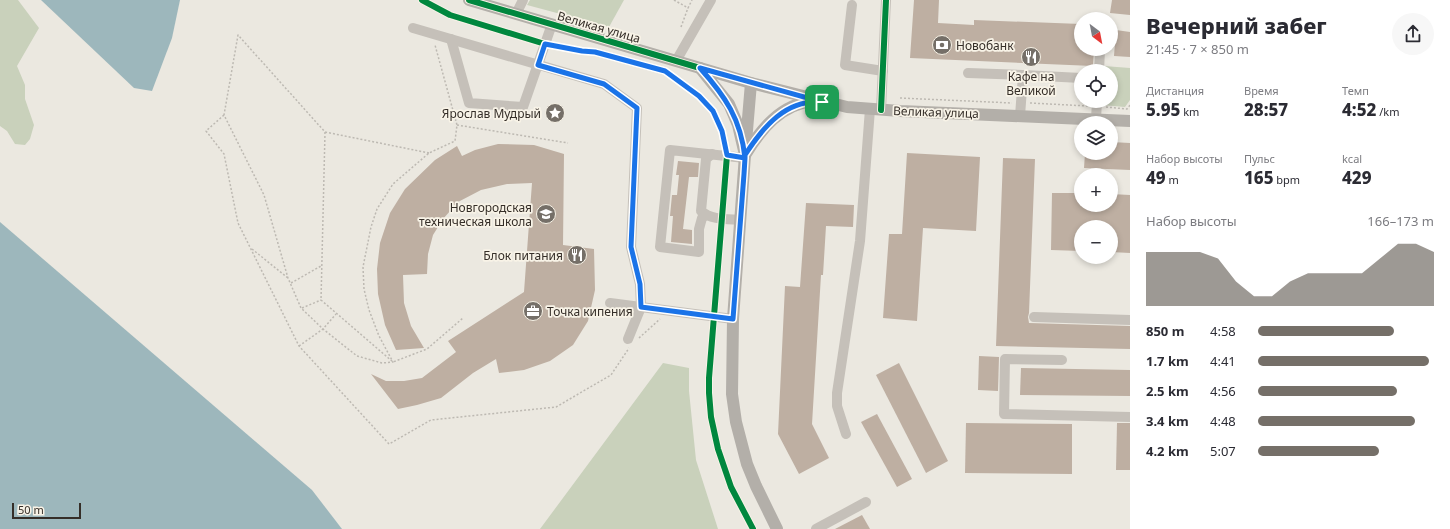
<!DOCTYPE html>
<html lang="ru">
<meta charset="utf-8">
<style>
body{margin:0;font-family:"Noto Sans",sans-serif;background:#f7f7f7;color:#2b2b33;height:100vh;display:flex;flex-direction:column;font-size:15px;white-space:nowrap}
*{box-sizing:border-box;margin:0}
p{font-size:13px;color:#7c7c81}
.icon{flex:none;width:22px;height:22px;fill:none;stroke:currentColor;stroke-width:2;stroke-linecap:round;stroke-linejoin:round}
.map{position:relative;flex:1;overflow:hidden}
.details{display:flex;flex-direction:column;background:#fff;width:320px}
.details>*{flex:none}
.needle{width:26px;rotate:148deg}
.controls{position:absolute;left:1074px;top:12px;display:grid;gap:8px}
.controls a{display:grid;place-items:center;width:44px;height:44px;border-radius:50%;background:#fff;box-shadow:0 2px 6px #0003;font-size:20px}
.scale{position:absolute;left:12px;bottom:10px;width:69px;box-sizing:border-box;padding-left:4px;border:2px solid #352e28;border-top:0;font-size:11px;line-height:14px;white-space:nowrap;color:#352e28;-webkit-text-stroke:3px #f8f3e7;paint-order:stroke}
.pin{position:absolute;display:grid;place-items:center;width:34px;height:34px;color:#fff;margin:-17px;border-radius:8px;box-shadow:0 2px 6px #0006}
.round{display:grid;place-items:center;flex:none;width:42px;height:42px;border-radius:21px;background:#f7f7f7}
.overview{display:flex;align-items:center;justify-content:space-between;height:68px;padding:0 16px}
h1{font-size:22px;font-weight:800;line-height:30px}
.stats{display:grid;grid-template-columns:repeat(3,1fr);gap:6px;height:68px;padding:4px 16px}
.stats div{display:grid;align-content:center}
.stats b{font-size:17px;font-weight:800}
.stats small{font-size:11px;font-weight:400}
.stats p{font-size:11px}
.chart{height:112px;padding:8px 16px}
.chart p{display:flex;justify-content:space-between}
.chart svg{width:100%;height:72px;margin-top:4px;fill:#756f68;opacity:.7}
ul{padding:0 16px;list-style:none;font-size:13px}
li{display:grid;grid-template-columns:64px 48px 1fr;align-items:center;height:30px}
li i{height:10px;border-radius:5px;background:#756f68}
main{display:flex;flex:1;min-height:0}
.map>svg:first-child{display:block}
.green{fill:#c9d1bb}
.water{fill:#9db7bc}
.building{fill:#beafa2}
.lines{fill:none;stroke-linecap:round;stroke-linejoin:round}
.path{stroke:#bdb9b2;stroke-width:1.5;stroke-dasharray:2 2;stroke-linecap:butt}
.minor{stroke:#c5c0b9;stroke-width:10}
.major{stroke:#b3afa9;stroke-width:12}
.cycleway-casing{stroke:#f8f3e7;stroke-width:8}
.cycleway{stroke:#00873e;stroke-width:6}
.route-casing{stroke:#fff;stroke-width:8}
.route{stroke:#1a73e8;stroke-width:5}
.labels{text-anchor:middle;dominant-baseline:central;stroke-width:3.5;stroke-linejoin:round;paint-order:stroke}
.street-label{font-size:12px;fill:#352e28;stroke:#f8f3e7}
.poi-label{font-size:12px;fill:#352e28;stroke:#f8f3e7;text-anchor:end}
</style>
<main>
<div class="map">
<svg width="1130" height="529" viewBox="0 0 1130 529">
<rect width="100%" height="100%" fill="#ebe8e0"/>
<g class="green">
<path d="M0,0H18L39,28L17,66L25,85V99L34,125L30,139L25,145L15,144L7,131L0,126Z"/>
<path d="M530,0H624L609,27L527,5Z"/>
<path d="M1104,66L1130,68V100L1125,107L1101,105V101H1111V71H1103Z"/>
<path d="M663,363L689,368V391L696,460L718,529H540Z"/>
</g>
<g class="water">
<path d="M41,0H180L172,38L152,91L134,88Z"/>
<path d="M0,222L312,490L342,529H0Z"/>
</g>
<g class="building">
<path d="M914,0H939L938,23L974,25V20L1081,24V49H1094L1093,66L910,58Z"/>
<path d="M1112,0H1130V15L1110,13Z"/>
<path d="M1116,30L1130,32V57L1114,56Z"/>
<path d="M1111,142L1130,143V170L1084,168L1085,153H1111Z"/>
<path d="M498,144L534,145L564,154L563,245L594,249L595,290L588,321L573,345L550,361L524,370L499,373L496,359L473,373L441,398L417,405L398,409L371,374L386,381H404L422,378L456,352L448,341L524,292L532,183L507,184L481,190L458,202L443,219L433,235L428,254L427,274L403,275L404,303L411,326L424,348L396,350L385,325L378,294L377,269L380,243L390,213L405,189L435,160L457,146L462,156L475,150Z"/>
<path d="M907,153L980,157L976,231L923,228L917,321L883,318L889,234H902Z"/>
<path d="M1003,158L1035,159L1029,313L1028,317L1029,323L1130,326V349L996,346Z"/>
<path d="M678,161L699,163L698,177H689L683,229L692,230V244L671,242L673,216H670L672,195H677L679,175H676Z"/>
<path d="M1052,193H1081V205H1111V194L1130,195V253L1111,252V227H1081V251L1051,250Z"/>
<path d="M806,203L854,205L853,227L826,226L823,275H821L812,424L829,458L799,474L778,434L785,286L800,287Z"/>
<path d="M979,356L999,357L998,391L978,390Z"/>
<path d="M899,363L948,461L926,473L876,375Z"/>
<path d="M1021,368L1130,370V396L1020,395Z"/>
<path d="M877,414L912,479L897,487L861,422Z"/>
<path d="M966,423L1072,424V474L965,473Z"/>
<path d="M1117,423H1130V470H1116Z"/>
<path d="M862,515L870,529H835Z"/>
</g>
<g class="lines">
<g class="path">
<path d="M421,0L426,1"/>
<path d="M674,0L688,8L692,0"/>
<path d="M681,27L688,8"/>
<path d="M900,98L1012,103"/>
<path d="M1030,103L1088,106"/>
<path d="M1106,107L1127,109L1130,105"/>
<path d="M224,115L206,131L224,154L238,223L299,346L389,444L431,420L556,407L611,375L629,348"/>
<path d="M457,125L568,143"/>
<path d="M325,132L321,300L393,362L427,349L463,318"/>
<path d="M429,153L325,132L238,35L224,115L264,195L288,278L301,308L323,329L357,356L382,363L393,362L379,336L369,310L364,289L363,267L371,227L377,209L393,184L429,153L455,141L457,125L435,45"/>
<path d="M252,249L288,278"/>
<path d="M291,283L321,266"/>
<path d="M302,308L321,300"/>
<path d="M639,338L660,319"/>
<path d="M299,346L323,329L336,314"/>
</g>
<g class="minor">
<path d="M852,5L845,65L883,71"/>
<path d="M516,14L523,0"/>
<path d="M413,28L604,84L637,108L631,247L640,284L641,307L628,339"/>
<path d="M451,39L469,103L523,107L552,24"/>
<path d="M676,61L711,0"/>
<path d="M1099,71L1100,50"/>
<path d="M968,73L1023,75"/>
<path d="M881,110L886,0"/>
<path d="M1020,116L1023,75L1081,78"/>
<path d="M1096,119L1097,101"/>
<path d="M712,154L706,159L701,211C711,220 728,219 740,220"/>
<path d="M706,215L702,218L699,229V252L660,247L670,150L745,158"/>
<path d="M610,303L733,319"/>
<path d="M1034,317L1130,320"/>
<path d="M1062,360L1005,359L1004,414L1130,417"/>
<path d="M846,434L837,406V393L860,241L870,109"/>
<path d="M816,529L866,502"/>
</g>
<g class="major">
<path d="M469,0L751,83L847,107L900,111L1130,121"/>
<path d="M700,68L729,104L738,125L745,155L733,319L732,394L736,422L747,464L756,486L777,529"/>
<path d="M746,142L751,83"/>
<path d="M745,155C761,129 781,104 813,101"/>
</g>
<defs>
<g id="cycleway">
<path d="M422,0L450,15L545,44L582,51L595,52L665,71L699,96L713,111L722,131L727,155L709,378V393L711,417L718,449L731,487L753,529"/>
<path d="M469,0L700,68"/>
<path d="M881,110L886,0"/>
</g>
</defs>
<use href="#cycleway" class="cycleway-casing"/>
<use href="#cycleway" class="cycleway"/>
</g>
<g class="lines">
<defs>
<path id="route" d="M822,102L700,68C725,96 741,119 745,158L727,155L722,131L713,111L699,96L665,71L595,52L582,51L545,44L538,65L604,84L637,108L631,247L640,284L641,307L733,319L744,174L745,158V155C763,127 786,99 822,102"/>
</defs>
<use href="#route" class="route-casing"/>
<use href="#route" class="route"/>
</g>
<defs>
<symbol id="bank-disc" viewBox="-11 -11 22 22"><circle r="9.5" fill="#756f68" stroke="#f8f3e7"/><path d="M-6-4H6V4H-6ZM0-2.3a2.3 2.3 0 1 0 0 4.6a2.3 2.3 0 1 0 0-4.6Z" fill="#fff"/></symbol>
<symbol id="restaurant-disc" viewBox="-11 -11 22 22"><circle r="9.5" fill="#756f68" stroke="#f8f3e7"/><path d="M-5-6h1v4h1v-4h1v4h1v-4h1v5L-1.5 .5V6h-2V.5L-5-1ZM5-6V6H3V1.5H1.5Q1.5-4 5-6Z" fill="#fff"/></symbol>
<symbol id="sight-disc" viewBox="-11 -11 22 22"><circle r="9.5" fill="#756f68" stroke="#f8f3e7"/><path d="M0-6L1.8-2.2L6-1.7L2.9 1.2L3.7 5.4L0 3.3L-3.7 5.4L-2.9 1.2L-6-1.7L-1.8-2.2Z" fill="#fff"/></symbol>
<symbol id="university-disc" viewBox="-11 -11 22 22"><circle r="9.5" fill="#756f68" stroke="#f8f3e7"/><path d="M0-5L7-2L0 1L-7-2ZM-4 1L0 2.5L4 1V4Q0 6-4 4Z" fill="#fff"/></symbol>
<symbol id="office-disc" viewBox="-11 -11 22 22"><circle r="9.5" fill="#756f68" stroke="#f8f3e7"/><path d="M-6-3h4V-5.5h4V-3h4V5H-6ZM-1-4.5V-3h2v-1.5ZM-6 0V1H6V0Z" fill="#fff"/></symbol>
</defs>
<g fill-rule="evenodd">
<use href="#bank-disc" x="931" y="34" width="22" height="22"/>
<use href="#restaurant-disc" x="1020" y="46" width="22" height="22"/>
<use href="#sight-disc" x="544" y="102" width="22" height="22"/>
<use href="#university-disc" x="535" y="203" width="22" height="22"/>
<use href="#restaurant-disc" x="566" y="244" width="22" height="22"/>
<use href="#office-disc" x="522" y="300" width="22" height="22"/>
</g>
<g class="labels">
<g class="street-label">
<text transform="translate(599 27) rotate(16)">Великая улица</text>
<text transform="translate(936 112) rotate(2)">Великая улица</text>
</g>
<g class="poi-label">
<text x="956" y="45" text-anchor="start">Новобанк</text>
<text x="1031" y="76" text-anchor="middle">Кафе на<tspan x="1031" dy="14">Великой</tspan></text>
<text x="541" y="113">Ярослав Мудрый</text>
<text x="532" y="207">Новгородская<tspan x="532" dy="14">техническая школа</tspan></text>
<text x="563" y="255">Блок питания</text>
<text x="547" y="311" text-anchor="start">Точка кипения</text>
</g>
</g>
</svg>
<div class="controls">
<a><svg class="needle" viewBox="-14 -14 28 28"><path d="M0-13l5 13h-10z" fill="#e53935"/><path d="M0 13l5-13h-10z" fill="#7c7c81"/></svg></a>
<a><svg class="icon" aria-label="locate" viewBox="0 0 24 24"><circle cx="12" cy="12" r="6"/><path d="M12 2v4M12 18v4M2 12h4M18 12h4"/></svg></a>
<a><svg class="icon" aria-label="layers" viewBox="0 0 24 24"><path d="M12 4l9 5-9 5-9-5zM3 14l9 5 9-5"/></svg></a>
<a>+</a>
<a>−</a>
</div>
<div class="scale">50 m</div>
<div class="pin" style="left:822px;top:102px;background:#1e9e55"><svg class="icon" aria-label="arrive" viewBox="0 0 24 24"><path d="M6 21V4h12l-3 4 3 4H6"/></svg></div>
</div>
<section class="details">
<div class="overview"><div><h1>Вечерний забег</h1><p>21:45 · 7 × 850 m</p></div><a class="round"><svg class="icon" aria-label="share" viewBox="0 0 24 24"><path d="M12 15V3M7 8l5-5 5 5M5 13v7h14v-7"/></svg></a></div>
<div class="stats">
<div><p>Дистанция</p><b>5.95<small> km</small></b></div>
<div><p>Время</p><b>28:57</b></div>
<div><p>Темп</p><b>4:52<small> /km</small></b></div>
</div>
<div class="stats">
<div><p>Набор высоты</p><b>49<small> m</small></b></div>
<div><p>Пульс</p><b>165<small> bpm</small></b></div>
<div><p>kcal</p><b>429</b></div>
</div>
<div class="chart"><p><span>Набор высоты</span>166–173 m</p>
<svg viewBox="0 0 160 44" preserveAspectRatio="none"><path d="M0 44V11L10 11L20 11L30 11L40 15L50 29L60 38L70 38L80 29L90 24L100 24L110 24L120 24L130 15L140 6L150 6L160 11V44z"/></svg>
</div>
<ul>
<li><b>850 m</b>4:58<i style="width:77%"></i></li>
<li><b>1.7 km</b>4:41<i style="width:97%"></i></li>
<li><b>2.5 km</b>4:56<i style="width:79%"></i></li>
<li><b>3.4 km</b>4:48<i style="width:89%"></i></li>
<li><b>4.2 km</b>5:07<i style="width:69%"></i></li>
</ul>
</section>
</main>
